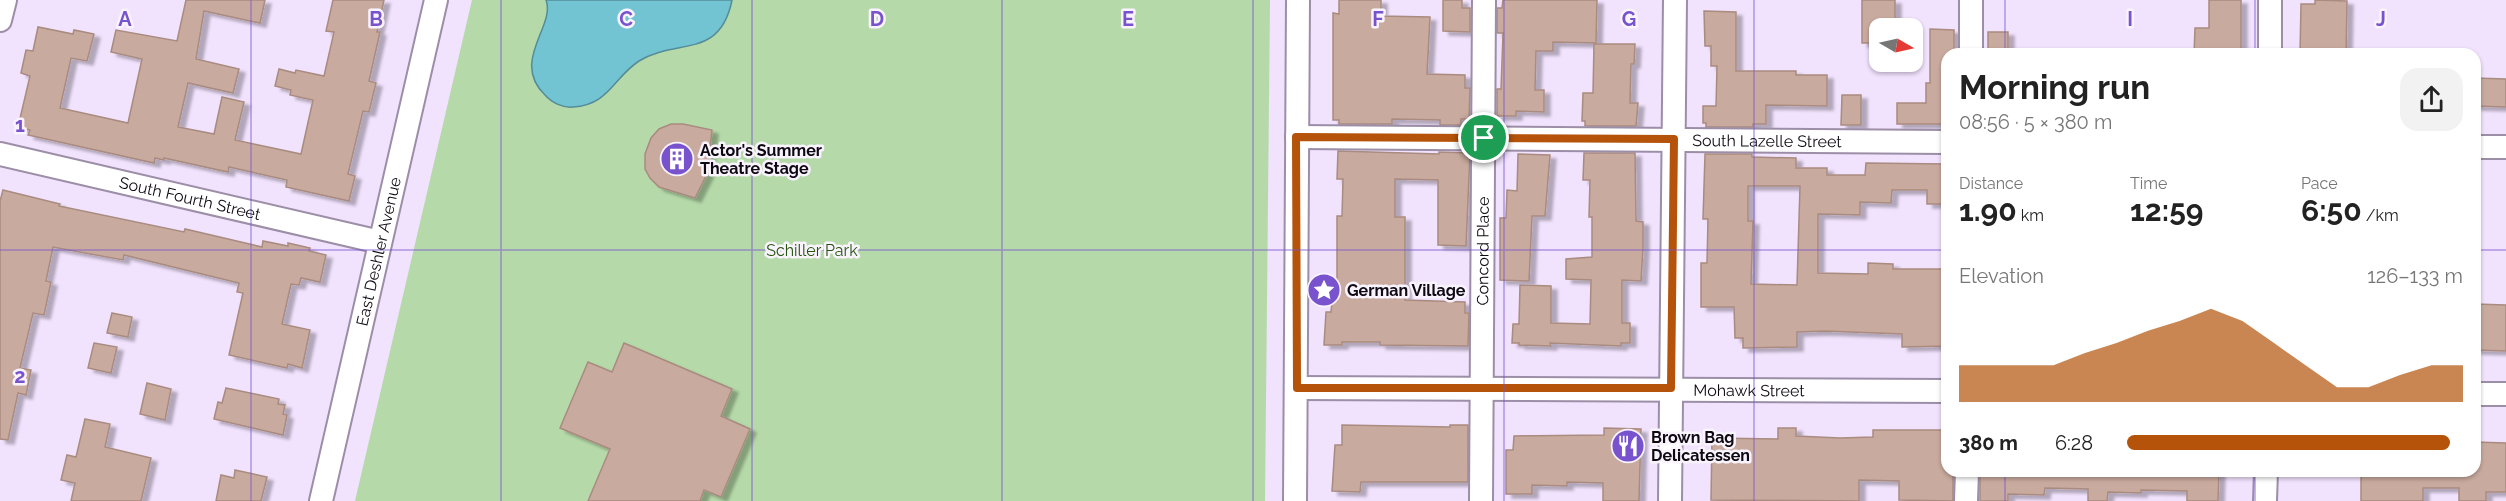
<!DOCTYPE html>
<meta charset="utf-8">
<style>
body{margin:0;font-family:Raleway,sans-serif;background:#f2f2f2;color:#222;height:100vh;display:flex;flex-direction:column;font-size:22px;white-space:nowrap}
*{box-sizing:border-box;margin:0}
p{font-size:20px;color:#767676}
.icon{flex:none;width:33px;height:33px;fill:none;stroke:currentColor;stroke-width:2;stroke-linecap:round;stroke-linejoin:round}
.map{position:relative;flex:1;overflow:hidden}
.sheet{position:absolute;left:1941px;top:48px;width:540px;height:429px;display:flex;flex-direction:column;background:#fff;border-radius:18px;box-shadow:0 2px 4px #0004}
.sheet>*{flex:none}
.needle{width:39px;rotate:99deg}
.controls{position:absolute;left:1869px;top:18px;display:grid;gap:12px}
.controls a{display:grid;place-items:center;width:54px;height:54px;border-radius:12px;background:#fff;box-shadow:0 2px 4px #0004;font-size:30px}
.pin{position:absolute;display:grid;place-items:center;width:51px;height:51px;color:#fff;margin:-26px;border:3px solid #fff;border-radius:50%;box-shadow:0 2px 6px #0007}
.round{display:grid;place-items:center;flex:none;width:63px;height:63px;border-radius:18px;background:#f2f2f2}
.overview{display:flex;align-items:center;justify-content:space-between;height:102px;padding:0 18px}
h1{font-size:33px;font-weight:700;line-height:45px}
.figures{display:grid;grid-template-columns:repeat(3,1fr);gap:9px;height:102px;padding:6px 18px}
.figures div{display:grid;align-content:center}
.figures b{font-size:30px;font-weight:700}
.figures small{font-size:16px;font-weight:400}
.figures p{font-size:16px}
.chart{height:168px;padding:12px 18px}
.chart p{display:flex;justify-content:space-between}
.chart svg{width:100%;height:108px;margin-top:6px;fill:#b45309;opacity:.7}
ul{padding:0 18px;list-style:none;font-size:20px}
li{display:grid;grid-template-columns:96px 72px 1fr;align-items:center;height:45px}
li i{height:15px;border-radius:8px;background:#b45309}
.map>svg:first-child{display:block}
.green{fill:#b5d9a8}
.water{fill:#72c4d3;stroke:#548c99;stroke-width:1.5}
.building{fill:#c9aa9e;stroke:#a98b80;stroke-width:1.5;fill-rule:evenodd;filter:url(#shadow)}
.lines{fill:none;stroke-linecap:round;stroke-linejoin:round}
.minor-casing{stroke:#9c8ea7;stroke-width:26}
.minor{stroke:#fff;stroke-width:22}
.route-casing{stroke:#fff;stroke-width:12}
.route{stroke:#b45309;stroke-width:8}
.grid{fill:none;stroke:#7853cd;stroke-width:1.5;stroke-opacity:0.55}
.labels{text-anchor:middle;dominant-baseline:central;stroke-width:5;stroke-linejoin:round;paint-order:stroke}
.street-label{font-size:16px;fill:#0e0911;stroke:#f9f3fe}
.poi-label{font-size:16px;font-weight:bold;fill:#0e0911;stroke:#f9f3fe;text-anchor:start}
.park-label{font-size:16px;fill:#24550d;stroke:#f9f3fe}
.grid-label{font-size:20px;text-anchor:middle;font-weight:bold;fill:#7853cd;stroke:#f9f3fe;stroke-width:5;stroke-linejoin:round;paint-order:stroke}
</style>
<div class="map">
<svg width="2506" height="501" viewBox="0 0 2506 501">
<defs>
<filter id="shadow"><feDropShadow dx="6" dy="4" stdDeviation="1.5" flood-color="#0004"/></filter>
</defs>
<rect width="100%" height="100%" fill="#f1e2fd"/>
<path class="green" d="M472,0H1270L1265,501H355Z"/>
<path class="water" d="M546,0H732C720,60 676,38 639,61C613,78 609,105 573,107C563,108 552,103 545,95C510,61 556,26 546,0Z"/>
<g class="building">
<path d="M186,0H265L260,23L204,11L196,59L239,69L233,93L188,83L178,127L214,134L222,97L244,102L235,140L301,154L313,100L290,95L291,90L275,86L279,69L295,73L296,70L324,76L334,32L326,31L333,0H384L377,32H380L369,81L376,83L369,112L363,111L348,174L355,176L349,201L286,187L287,180L229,167L228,172L164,158V160L155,158L154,163L28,135L30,130L18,127L30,76L21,73L26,50L33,51L38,27L73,34L74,30L94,34L87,61L71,58L60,108L128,123L142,59L111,52L116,30L177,41Z"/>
<path d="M1339,0H1381V16L1430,17L1427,74L1465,75V88H1470L1469,119H1461V125H1440V120L1392,119V124H1339V120H1333V13L1339,14Z"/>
<path d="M1443,0H1462V8H1470V32L1443,31Z"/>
<path d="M1503,0H1597L1596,43L1553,42V51H1536L1535,90H1544V112L1516,111V116H1497V89H1501L1503,33H1497V8H1502Z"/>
<path d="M1862,0H1895V28H1880V43H1862Z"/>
<path d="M2209,0H2241V54H2194L2195,28H2209Z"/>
<path d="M2315,0L2347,1L2346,54H2300L2301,4H2315Z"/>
<path d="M1704,11L1736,12V71H1796V75H1827V106L1766,105V124H1753V127H1706V123H1703V106H1716L1717,66H1711V46H1705Z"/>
<path d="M1930,29L1954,30V54H1947V124H1897V103H1926V83H1930Z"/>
<rect x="1988" y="32" width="20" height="22"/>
<path d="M1594,44H1635L1634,64H1631L1630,103H1638L1636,126H1585V121H1582L1583,93H1593Z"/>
<path d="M2475,78L2506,79V107L2475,106Z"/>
<path d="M1842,95H1861V125H1841Z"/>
<path d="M671,124H683L712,130L707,174L695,198L659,187L650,178L645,169V154L651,138L659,129Z"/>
<path d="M1338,151L1439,154V152L1470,153L1466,246L1438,245V180L1395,179V217H1405V300L1465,302V313H1469L1468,346L1380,345V342H1342V345H1324L1326,312H1331L1332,301H1337V216H1342L1343,179H1337Z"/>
<path d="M1584,153H1635L1636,221L1643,222V247L1641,281L1622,280V323H1630V343H1621V346L1550,343L1551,346L1519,345V343H1512L1513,324H1519L1520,285L1551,286V323L1590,324L1591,280L1566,279V259L1592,257V217H1589L1590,180H1583Z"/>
<path d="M1518,154L1550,155L1545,216H1532L1529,281L1500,280V218H1506L1507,190L1517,191Z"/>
<path d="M1705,154H1752V157L1796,158V168H1827V175H1865L1866,163L1947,164V204H1927V190H1892L1891,203L1860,202V215L1818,214V273L1868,274V263L1893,264V269H1947V346L1902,347V334L1825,331L1797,332V347L1743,348V338H1735L1734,307H1701V263H1707L1708,219H1703ZM1748,186H1800L1797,285L1751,284L1753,221H1748Z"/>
<path d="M3,190L60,204L59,206L184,232L185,229L262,247L263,241L288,246V243L310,248L309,251L326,255L320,282L301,278L299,285L291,284L282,324L310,330L302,368L288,364L287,368L229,355L243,293L237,292L239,283L124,255L123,260L53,247L46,281L51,282L44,315L33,313L20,368L31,370L26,395L18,393L8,440L0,439V201Z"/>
<path d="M2475,304L2506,305V351L2475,350Z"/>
<path d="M112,313L132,317L128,337L107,333Z"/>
<path d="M94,343L117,347L111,373L88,368Z"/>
<path d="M624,343L732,389L721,416L750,429L721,497L704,490L700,501H588L610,449L560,428L588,362L612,372Z"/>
<path d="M147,383L171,389L165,420L140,414Z"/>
<path d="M226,388L279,399L278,404L285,405L283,414L287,415L283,435L214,419L218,402L222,403Z"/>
<path d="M85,419L110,424L105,447L151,458L141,501H71L75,483L61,480L67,455L76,457Z"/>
<path d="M1342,425L1450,427V425H1468V482H1361L1360,492L1332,491L1335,445H1342Z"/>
<path d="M1604,428L1641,429L1639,501H1603V483L1567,482V486L1532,485V494H1506V450H1513L1514,436L1604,435Z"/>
<path d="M1778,428H1796V436L1840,438L1873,437V430H1947V471H1953V501L1899,500V481L1859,480V501L1711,500L1712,438L1778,439Z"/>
<path d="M2475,442L2506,443V492H2486V501H2459V488H2423V501H2361V471H2475Z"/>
<path d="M235,470L267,477L261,501H216L221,475L234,478Z"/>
<path d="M1980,471H2219L2218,501H2187V491L2141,490V493L2108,492L2107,501H2088V489L2045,488L2044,495L2008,494V501H1980Z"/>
</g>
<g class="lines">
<defs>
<g id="minor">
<path d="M0,20L5,0"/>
<path d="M1971,54V0"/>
<path d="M2270,54V0"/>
<path id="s1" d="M1297,137L1947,142"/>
<path d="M2475,147H2506"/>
<path id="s2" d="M0,154L380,242"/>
<path id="s3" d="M1297,388L1947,391"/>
<path d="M2475,394H2506"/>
<path id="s4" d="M321,501L436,0"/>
<path d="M1295,501L1298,0"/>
<path id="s5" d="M1481,501L1484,0"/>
<path d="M1670,501L1675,0"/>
<path d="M1966,501L1967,471"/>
<path d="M2265,501L2266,471"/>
</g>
</defs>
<use href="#minor" class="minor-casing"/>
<use href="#minor" class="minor"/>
</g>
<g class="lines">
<defs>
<path id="route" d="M1296,137L1674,139L1671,388H1297Z"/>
</defs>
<use href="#route" class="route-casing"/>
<use href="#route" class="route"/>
</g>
<path class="grid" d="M251,0V501M501,0V501M752,0V501M1002,0V501M1253,0V501M1504,0V501M1754,0V501M2005,0V54M2255,0V54M0,250H1947M2475,250H2506M2005,471V501M2255,471V501"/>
<defs>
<symbol id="building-disc" viewBox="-11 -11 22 22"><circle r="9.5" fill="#7853cd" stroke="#f9f3fe"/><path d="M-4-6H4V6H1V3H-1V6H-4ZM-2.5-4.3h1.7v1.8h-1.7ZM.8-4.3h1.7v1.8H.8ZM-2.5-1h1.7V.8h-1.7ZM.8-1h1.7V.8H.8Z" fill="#fff"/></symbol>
<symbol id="sight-disc" viewBox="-11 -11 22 22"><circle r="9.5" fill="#7853cd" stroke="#f9f3fe"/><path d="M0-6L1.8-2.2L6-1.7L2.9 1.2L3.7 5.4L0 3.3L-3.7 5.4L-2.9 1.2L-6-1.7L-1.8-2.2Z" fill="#fff"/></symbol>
<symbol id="restaurant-disc" viewBox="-11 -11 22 22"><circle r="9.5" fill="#7853cd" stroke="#f9f3fe"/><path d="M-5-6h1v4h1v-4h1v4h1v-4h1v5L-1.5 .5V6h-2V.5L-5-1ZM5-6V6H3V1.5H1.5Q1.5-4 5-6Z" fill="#fff"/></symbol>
</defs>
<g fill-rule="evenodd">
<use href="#building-disc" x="658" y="140" width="38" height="38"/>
<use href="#sight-disc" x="1305" y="271" width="38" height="38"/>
<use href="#restaurant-disc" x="1609" y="427" width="38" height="38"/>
</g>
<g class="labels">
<g class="street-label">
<text stroke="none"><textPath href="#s1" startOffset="470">South Lazelle Street</textPath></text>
<text stroke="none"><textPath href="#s2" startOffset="195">South Fourth Street</textPath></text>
<text stroke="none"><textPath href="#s4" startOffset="256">East Deshler Avenue</textPath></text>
<text stroke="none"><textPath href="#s5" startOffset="250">Concord Place</textPath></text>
<text stroke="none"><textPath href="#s3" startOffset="452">Mohawk Street</textPath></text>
</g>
<g class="poi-label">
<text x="700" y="150">Actor's Summer<tspan x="700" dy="18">Theatre Stage</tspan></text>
<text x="1347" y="290">German Village</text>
<text x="1651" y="437">Brown Bag<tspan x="1651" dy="18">Delicatessen</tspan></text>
</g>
<g class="park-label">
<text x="812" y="250">Schiller Park</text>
</g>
</g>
<g class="grid-label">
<text x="125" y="26">A</text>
<text x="376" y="26">B</text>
<text x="626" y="26">C</text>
<text x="877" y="26">D</text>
<text x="1128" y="26">E</text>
<text x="1378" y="26">F</text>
<text x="1629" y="26">G</text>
<text x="2130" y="26">I</text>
<text x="2381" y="26">J</text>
<text x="20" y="132">1</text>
<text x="20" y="383">2</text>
</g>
</svg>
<div class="controls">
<a><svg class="needle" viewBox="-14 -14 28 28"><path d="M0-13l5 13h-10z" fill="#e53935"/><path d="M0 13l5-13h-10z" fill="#767676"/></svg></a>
</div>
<div class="pin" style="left:1484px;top:138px;background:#1e9e55"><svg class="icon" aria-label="arrive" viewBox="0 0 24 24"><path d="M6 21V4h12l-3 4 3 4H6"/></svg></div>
<section class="sheet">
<div class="overview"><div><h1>Morning run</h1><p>08:56 · 5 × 380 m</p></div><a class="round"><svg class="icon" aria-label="share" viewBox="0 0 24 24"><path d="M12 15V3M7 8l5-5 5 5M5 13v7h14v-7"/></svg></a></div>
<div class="figures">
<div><p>Distance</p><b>1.90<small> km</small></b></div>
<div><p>Time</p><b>12:59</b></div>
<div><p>Pace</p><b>6:50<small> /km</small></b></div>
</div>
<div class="chart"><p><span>Elevation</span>126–133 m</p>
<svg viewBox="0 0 160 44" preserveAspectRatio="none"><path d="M0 44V29L10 29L20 29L30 29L40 24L50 20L60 15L70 11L80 6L90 11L100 20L110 29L120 38L130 38L140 33L150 29L160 29V44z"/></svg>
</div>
<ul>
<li><b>380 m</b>6:28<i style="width:96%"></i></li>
</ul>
</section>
</div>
